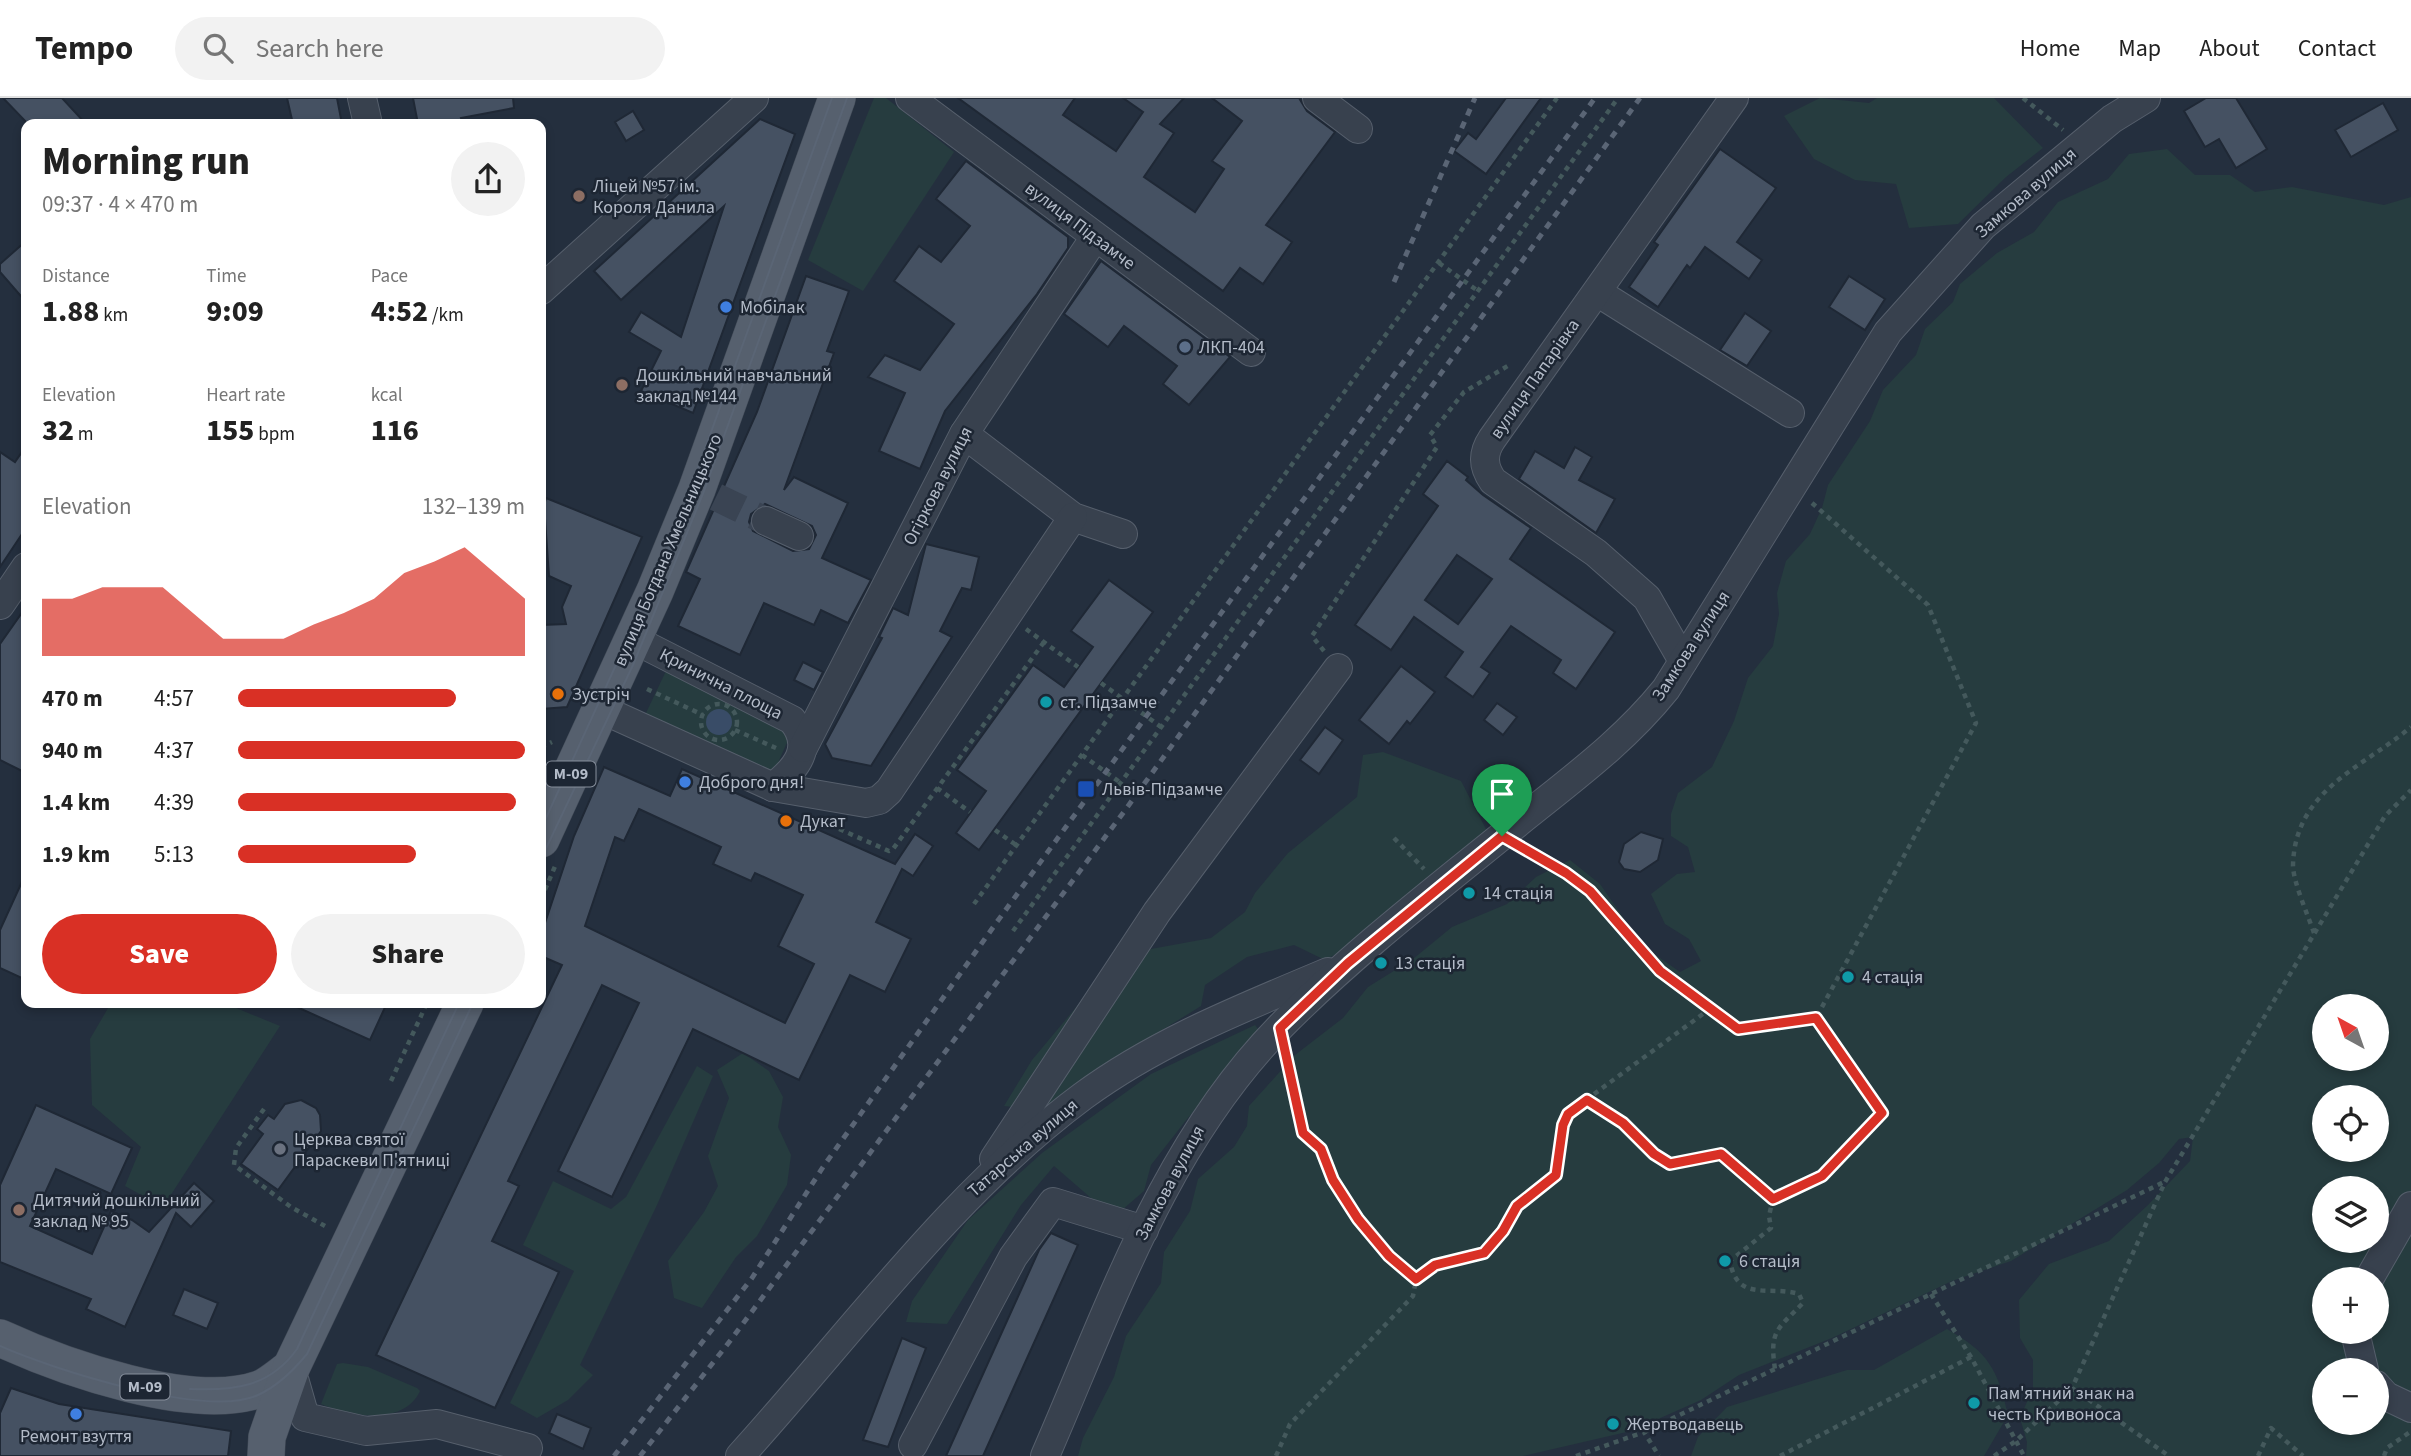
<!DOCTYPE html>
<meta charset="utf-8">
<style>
body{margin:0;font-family:"Source Sans 3",sans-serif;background:#f2f2f2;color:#222;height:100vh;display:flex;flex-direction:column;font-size:26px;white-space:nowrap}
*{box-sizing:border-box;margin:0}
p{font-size:23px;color:#767676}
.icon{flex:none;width:38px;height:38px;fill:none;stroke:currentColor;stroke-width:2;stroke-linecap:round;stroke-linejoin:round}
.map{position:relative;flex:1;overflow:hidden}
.sheet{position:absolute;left:21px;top:21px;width:525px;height:889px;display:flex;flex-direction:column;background:#fff;border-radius:14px;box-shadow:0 4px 10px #0003}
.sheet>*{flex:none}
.needle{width:46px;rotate:320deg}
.tools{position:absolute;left:2312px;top:896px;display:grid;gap:14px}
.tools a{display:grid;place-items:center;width:77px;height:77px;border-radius:50%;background:#fff;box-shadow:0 4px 10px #0003;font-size:35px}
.pin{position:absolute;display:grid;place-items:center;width:60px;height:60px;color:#fff;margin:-72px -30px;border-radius:50% 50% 50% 0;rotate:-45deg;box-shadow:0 0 7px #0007}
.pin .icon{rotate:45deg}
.round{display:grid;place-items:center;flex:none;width:74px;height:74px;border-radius:37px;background:#f2f2f2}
.head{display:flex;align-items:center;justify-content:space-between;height:119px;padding:0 21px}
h1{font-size:38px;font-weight:800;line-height:52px}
.figures{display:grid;grid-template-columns:repeat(3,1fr);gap:10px;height:119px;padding:7px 21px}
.figures div{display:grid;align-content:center}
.figures b{font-size:30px;font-weight:800}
.figures small{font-size:19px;font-weight:400}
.figures p{font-size:19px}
.chart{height:196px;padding:14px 21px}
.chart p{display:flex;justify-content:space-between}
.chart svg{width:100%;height:126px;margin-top:7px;fill:#d93025;opacity:.7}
.action{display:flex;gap:14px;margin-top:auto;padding:14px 21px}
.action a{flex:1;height:80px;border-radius:42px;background:#d93025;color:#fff;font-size:28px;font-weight:800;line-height:80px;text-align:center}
.action a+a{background:#f2f2f2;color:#222}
ul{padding:0 21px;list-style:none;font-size:23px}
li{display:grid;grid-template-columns:112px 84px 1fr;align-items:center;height:52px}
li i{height:18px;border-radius:9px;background:#d93025}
header{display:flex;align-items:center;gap:42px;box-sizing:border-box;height:98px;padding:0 35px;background:#fff;border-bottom:2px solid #e0e0e0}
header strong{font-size:33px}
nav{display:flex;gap:38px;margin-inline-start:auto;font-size:24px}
.search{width:490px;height:63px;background:#f2f2f2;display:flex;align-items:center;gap:18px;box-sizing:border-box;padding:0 24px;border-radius:38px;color:#767676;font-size:26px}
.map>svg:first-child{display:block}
.green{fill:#263c3f;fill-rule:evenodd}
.water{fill:#394c67}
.building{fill:#455162;stroke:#1f2835;stroke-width:2;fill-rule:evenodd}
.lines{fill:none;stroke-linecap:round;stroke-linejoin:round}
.minor-tunnel{stroke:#3a4453;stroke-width:28;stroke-dasharray:28 14;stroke-linecap:butt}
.minor-casing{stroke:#565f6c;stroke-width:30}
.major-casing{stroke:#414a57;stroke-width:38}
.path{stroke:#44595c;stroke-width:4.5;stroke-dasharray:5 5;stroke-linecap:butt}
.minor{stroke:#38414e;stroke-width:28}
.major{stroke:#56606e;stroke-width:37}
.tram{stroke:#5a6575;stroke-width:2}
.rail{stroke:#5a6575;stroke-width:5;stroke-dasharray:7 7;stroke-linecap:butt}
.route-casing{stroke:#fff;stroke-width:14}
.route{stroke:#d93025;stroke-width:9}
.education-dot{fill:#8d6e63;stroke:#1d2633;stroke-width:2.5}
.shop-dot{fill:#3f7fe0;stroke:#1d2633;stroke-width:2.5}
.service-dot{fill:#5c6f8a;stroke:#1d2633;stroke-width:2.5}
.food-dot{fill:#e8710a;stroke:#1d2633;stroke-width:2.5}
.culture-dot{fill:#0f9aa8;stroke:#1d2633;stroke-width:2.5}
.transit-dot{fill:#1a4fb4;stroke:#1d2633;stroke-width:2.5}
.worship-dot{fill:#6b7280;stroke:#1d2633;stroke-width:2.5}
.labels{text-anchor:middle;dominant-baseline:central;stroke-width:5;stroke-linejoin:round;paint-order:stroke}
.shield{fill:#1d2633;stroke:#878f9c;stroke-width:2}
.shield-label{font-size:16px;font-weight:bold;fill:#b4bcc9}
.poi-label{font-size:18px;fill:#b4bcc9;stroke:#1d2633;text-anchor:start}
.street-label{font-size:18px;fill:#b4bcc9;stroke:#1d2633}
</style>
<header>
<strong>Tempo</strong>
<div class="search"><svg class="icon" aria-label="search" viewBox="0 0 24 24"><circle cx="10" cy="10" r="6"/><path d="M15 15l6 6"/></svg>Search here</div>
<nav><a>Home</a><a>Map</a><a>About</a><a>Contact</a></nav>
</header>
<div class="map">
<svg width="2411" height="1358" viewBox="0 0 2411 1358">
<rect width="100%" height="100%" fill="#242f3e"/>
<g class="green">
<path d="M874,0H886L954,54L863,193L808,162Z"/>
<path d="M1820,0L1869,5L1877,0H1994L2043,50L2006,79L1958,126L1909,130L1896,86L1855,82L1814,61L1784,18Z"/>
<path d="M2167,51L2195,77H2230L2255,94L2292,89L2384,107L2411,99V1358H2026L2027,1344L2020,1320L2033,1290V1262L2020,1240L2019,1202L2049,1166L2109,1143L2148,1107L2190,1063L2193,1039L2179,1041L2159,1065L2127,1092L2011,1163L1952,1183L1832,1240L1739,1277L1701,1302L1631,1333L1523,1358H1078L1083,1340L1114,1279L1126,1238L1161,1185L1164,1154L1190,1113L1198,1081L1234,1049L1247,1028L1249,1008L1295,957L1343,920L1368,889L1413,861L1452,829L1507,806L1536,779L1570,762L1600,786L1643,848L1680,874L1701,863L1689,841L1665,826L1651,796L1677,776L1695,774L1688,749L1671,738V716L1678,695L1712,669L1734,623L1748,580L1773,548L1779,516L1777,495L1786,463L1810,436L1822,410L1828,387L1870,323L1883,292L1916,257L1925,231L1953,204L1960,186L1997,155L2034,134L2058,104L2108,81L2129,56ZM2324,908H2376V961H2324ZM2324,999H2376V1052H2324ZM2324,1090H2376V1143H2324ZM2324,1181H2376V1234H2324ZM2324,1272H2376V1325H2324Z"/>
<path d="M666,573L793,631L773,676L645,617Z"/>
<path d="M1383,654L1461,683L1488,735L1364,841L1325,862L1294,847L1247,859L1205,887L1201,908L1091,976L1043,1012L1004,1008L1032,962L1093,889L1151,851L1211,840L1245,814L1255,795L1288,755L1357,699L1363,657Z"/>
<path d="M111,905H224L280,928L163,1109L125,1088L141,1049L92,1007L90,941Z"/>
<path d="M1255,927L1265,940L1239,962L1187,1021L1151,1067L1144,1093L1122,1112L1091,1100L1054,1068L1021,1107L947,1226L906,1224L912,1203L968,1122L1042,1055L1151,976Z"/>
<path d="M743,955L769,973L783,999L778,1029L791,1057L787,1087L757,1138L736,1159L702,1210L674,1200L668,1163L704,1114L718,1088L708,1058L729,1000L717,972Z"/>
<path d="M697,968L713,978L657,1107L580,1267L593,1277L568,1302L537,1320L510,1305L574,1173L523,1147L553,1083L611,1111L626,1099Z"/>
<path d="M1947,1231C1989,1255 1997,1270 2008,1317L1984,1358H1691L1698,1339L1727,1309L1847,1272H1874Z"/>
<path d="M343,1265L368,1269L417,1290L420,1293C404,1328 350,1319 321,1306L337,1266Z"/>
</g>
<circle class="water" cx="719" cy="624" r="13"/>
<g class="building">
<path d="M3,0H62L86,26H28Z"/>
<path d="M287,0H337L342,26H293Z"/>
<path d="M413,0H513L514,10L461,20L463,26H418Z"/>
<path d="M958,0H1075L1063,17L1116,53L1143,14L1123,0H1184L1160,26L1174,35L1144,79L1195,114L1224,71L1212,63L1242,23L1212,0H1299L1307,13L1335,34L1266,127L1292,144L1263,186L1240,170L1223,193Z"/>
<path d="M1506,0H1541L1486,76L1454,53L1468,35L1476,41Z"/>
<path d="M2206,0H2236L2267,51L2236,70L2219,41L2205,49L2184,13Z"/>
<path d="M2383,5L2398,32L2351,59L2335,32Z"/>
<path d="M633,13L644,32L626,43L615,24Z"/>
<path d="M760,21L795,36L693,315L641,293L661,253L629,234L641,214L681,239L724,108L621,202L594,173Z"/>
<path d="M1720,51L1776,90L1737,144L1762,162L1749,181L1705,149L1690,170L1687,167L1658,209L1629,189L1658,147L1654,144Z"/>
<path d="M966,63L1068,139V150L1037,196L945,313L920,371L879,353L905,295L868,279L885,257L920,272L954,226L894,183L919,148L941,164L970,128L936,101Z"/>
<path d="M26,143V204L0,174V166Z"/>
<path d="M1101,163L1230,259L1189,307L1163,286L1177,268L1124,228L1108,249L1064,216Z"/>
<path d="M806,178L849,193L827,253L834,255L784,392L794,379L848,405L822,460L871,482L848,525L821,512L814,527L764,505L740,557L678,528L700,481L686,474L757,314ZM765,406L812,428L816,437L809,451L793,453L753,433L749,424L751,416Z"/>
<path d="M1849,178L1885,201L1865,232L1829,209Z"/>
<path d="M1745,215L1771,233L1747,268L1720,252Z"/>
<path d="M26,348V430L0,469V354L15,364Z"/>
<path d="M1575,349L1592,359L1579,382L1615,401L1596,435L1519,381L1535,353L1564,370Z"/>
<path d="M1447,363L1468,379L1466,382L1483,397L1531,430L1510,461L1615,534L1576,591L1553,575L1561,562L1511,528L1481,569L1490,575L1473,599L1445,579L1463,554L1414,519L1391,552L1355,527L1438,408L1423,396ZM1457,457L1492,481L1458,526L1425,502Z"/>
<path d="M546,400L642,439L567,609L541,611V527L566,526L562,509L571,488L549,478L545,421L541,419Z"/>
<path d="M926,446L979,459L971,492L962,490L940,533L952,539L871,668L832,660L825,646L882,540L879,539L893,510L908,517Z"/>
<path d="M1109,482L1153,514L979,752L956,735L986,693L957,672L1033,567L1064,589L1093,549L1071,533Z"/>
<path d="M26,509V654L22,673L0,662V546Z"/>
<path d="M803,564L823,574L814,592L794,582Z"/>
<path d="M1401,568L1435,594L1410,626L1407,623L1389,646L1359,622Z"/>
<path d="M1497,605L1517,619L1503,637L1484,622Z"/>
<path d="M1325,629L1343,642L1319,676L1300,662Z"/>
<path d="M604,669L670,698L682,671L895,766L915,736L933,748L913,778L902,771L876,824L911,841L885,894L850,877L799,982L693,931L612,1099L558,1073L639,905L602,887L508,1083L519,1088L492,1143L559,1174L495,1310L376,1257L562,867L541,858V837L574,738ZM639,711L721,749L713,766L751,783L755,775L803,797L778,848L814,866L785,925L585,828L615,739L624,743Z"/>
<path d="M1641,734L1663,741L1658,762L1640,774L1624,771L1619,764L1624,746Z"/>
<path d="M26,775V882L0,870V832Z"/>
<path d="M288,905H387L370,942Z"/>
<path d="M301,1002L316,1010L320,1017L321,1033L278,1092L241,1066L263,1036L257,1031L268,1017L274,1021L285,1006Z"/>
<path d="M36,1007L132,1050L111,1096L56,1071L30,1128L92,1156L111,1113L132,1122L149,1134L194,1085L214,1103L191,1129L176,1115L125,1229L86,1211L91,1201L0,1164V1087Z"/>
<path d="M1051,1135L1078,1147L983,1358H946L1039,1152Z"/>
<path d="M184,1191L218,1205L207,1231L173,1217Z"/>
<path d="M902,1240L926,1250L888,1349L863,1342Z"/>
<path d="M11,1290L59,1306L231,1333L228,1358H0V1315Z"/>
<path d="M557,1316L591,1330L583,1351L549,1335Z"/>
</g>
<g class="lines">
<path class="minor-tunnel" d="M716,399L766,423"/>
<defs>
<g id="minor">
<path d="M362,0L368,26"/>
<path d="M910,0L1251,254"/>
<path d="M1317,0L1358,31"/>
<path d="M541,192L754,0"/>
<path d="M1597,194L1790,315"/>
<path d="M964,336L1073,419L1123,436"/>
<path d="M766,423L799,438"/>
<path d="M0,507L26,469"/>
<path d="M633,541L792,622C815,649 796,671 773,689"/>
<path d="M1683,563L1647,500L1596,455L1493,383C1483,369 1482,356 1492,341L1734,0"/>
<path d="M601,611L773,689L866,705L879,702L889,693L1073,419"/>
<path d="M803,650L964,336L1095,139"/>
<path d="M994,1061L1157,814L1338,570"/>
<path d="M2369,1181L2411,1108"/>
<path d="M2355,1234L2364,1272"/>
<path d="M291,1270L305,1319L366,1333L437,1326L528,1350"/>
<path d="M2376,1287L2386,1298L2411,1310"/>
<path d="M913,1347L1013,1159L1053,1104L1144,1132"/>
<path d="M740,1358C850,1237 952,1095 1083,998C1158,943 1243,910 1328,874"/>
<path d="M1045,1358C1110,1209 1164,1047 1280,929C1356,852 1442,787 1525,719C1576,678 1625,642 1666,591L1888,234L1983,128L2112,21L2146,0"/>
</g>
<g id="major">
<path d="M541,741L655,493L697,391L837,0"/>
<path d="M0,1240C63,1269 192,1315 260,1291C270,1287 281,1277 291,1270"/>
<path d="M266,1358L267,1339L291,1270L465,905"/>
</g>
</defs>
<use href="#minor" class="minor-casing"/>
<use href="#major" class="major-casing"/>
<g class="path">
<path d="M2023,0L2063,32"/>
<path d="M1439,165L1478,193"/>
<path d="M1812,405L1928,507L1976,625L1816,920"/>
<path d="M1026,531L1078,569"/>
<path d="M1324,553L1312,538L1437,349L1430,337L1464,294L1511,266"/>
<path d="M1101,585L1161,629"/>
<path d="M647,591L703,617"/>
<circle cx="719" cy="624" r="18"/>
<path d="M735,632L776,650"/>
<path d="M541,649L552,644"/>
<path d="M1082,657L1121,685"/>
<path d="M937,690L970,714"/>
<path d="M830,727L889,753L893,751L1044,544"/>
<path d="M995,732L1016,747"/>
<path d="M1394,740L1424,771"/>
<path d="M1523,750L1590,793L1660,873L1738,931L1816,920L1882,1015L1822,1078L1773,1100"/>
<path d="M541,801L556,766"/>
<path d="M974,806L1557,0"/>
<path d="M1013,833L1618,0"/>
<path d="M2314,835C2308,817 2293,784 2293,767C2295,692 2362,670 2411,629"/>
<path d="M1287,961L1302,1035L1321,1051L1333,1082L1358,1120L1389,1158L1416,1181L1435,1167L1484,1155L1503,1133L1517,1108L1556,1077L1563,1027L1568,1016L1586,1002L1623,1025L1654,1056L1670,1066L1721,1056L1773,1100"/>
<path d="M391,983L427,905"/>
<path d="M1586,1002L1711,910"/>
<path d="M264,1011L236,1050L234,1067L291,1109L325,1128"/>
<path d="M1773,1100L1769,1118L1771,1130L1730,1163C1737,1205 1769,1187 1799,1196L1803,1205C1778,1231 1769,1232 1775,1271"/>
<path d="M1931,1196L1971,1259L2024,1358"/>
<path d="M2072,1290L2169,1358"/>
<path d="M1644,1334L2164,1084"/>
<path d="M1276,1358L1290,1326L1413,1198L1416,1181"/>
<path d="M1576,1358L1644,1334L1659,1358"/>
<path d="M1780,1358L1971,1259"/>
<path d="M1994,1358L2016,1343L2072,1290L2165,1084L2385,718L2411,692"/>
<path d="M2258,1358L2271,1330L2303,1358"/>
<path d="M2384,1358L2387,1350L2410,1334"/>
</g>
<use href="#minor" class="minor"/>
<use href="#major" class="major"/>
<g class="tram">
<path d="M541,731L668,453L832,0"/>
<path d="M541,761L633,567L704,393L847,0"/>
<path d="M0,1248C52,1271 206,1321 258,1297C278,1288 293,1273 307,1256L473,905"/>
<path d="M190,1291C234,1293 270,1289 297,1251L459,905"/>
</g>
<g class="rail">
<path d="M1394,184L1475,0"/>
<path d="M614,1358L752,1180L823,1069L994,828L1595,0"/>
<path d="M640,1358L730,1243L1126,711L1640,0"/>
</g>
</g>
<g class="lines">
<defs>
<path id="route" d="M1502,738L1566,775L1590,793L1660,873L1738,931L1816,920L1882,1015L1822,1078L1773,1101L1721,1056L1670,1066L1654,1056L1623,1025L1587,1002L1568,1016L1563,1027L1556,1077L1517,1108L1503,1133L1484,1155L1435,1167L1416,1181L1389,1158L1358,1121L1333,1082L1321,1051L1303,1035L1280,930L1348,865Z"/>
</defs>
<use href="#route" class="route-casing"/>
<use href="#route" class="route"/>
</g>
<g class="education-dot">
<circle cx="579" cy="98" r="7"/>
<circle cx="622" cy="287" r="7"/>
<circle cx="19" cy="1112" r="7"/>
</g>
<g class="shop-dot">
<circle cx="726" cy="209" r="7"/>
<circle cx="685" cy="684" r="7"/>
<circle cx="76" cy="1316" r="7"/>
</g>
<circle class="service-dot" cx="1185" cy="249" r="7"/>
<g class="food-dot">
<circle cx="558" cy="596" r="7"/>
<circle cx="786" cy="723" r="7"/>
</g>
<g class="culture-dot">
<circle cx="1046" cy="604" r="7"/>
<circle cx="1469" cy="795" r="7"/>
<circle cx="1381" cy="865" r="7"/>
<circle cx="1848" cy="879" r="7"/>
<circle cx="1725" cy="1163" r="7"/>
<circle cx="1974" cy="1305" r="7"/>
<circle cx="1613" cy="1326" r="7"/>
</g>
<rect class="transit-dot" x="1077" y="682" width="18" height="18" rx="3.5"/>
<circle class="worship-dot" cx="280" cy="1051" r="7"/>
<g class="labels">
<g class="shield">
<rect x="546.5" y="663.5" width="49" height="25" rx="5"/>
<rect x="120.5" y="1276.5" width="49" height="25" rx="5"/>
</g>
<g class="shield-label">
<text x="571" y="676">М-09</text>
<text x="145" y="1289">М-09</text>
</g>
<g class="poi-label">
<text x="593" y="88">Ліцей №57 ім.<tspan x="593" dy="21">Короля Данила</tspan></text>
<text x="740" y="209">Мобілак</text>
<text x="1199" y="249">ЛКП-404</text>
<text x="636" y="277">Дошкільний навчальний<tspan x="636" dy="21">заклад №144</tspan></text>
<text x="572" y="596">Зустріч</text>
<text x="1060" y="604">ст. Підзамче</text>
<text x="699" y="684">Доброго дня!</text>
<text x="1102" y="691">Львів-Підзамче</text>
<text x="800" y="723">Дукат</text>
<text x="1483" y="795">14 стація</text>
<text x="1395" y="865">13 стація</text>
<text x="1862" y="879">4 стація</text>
<text x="294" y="1041">Церква святої<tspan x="294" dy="21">Параскеви П'ятниці</tspan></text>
<text x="33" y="1102">Дитячий дошкільний<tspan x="33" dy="21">заклад № 95</tspan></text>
<text x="1739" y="1163">6 стація</text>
<text x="1988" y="1295">Пам'ятний знак на<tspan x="1988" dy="21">честь Кривоноса</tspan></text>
<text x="1627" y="1326">Жертводавець</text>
<text x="76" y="1338" text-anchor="middle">Ремонт взуття</text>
</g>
<g class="street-label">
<text transform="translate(2026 95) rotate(-41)">Замкова вулиця</text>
<text transform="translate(1080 128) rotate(37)">вулиця Підзамче</text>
<text transform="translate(1535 281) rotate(-55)">вулиця Папарівка</text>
<text transform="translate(938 388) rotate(-63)">Огіркова вулиця</text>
<text transform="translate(668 452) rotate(-67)">вулиця Богдана Хмельницького</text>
<text transform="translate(1691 548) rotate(-57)">Замкова вулиця</text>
<text transform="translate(721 586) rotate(27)">Кринична площа</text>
<text transform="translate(1023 1050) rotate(-41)">Татарська вулиця</text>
<text transform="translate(1170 1085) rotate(-62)">Замкова вулиця</text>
</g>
</g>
</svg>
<div class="tools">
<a><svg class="needle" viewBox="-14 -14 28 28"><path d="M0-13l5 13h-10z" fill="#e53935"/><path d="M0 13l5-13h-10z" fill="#767676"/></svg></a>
<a><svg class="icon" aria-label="locate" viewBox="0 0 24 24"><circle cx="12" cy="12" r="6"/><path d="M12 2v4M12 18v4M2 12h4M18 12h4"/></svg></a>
<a><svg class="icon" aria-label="layers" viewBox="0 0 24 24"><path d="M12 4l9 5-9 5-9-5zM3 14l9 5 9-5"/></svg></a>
<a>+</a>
<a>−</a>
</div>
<div class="pin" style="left:1502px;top:738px;background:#1e9e55"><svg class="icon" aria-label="arrive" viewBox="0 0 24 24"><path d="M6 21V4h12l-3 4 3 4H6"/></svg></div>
<section class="sheet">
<div class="head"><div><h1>Morning run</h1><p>09:37 · 4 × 470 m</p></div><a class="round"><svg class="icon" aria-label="share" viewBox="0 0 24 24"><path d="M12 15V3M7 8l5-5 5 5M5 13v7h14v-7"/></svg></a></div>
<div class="figures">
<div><p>Distance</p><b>1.88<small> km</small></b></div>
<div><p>Time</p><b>9:09</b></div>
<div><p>Pace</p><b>4:52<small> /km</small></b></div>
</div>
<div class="figures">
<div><p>Elevation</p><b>32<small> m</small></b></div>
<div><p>Heart rate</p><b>155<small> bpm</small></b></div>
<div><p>kcal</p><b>116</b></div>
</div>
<div class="chart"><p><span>Elevation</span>132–139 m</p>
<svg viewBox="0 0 160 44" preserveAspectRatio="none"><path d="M0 44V24L10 24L20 20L30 20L40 20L50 29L60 38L70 38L80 38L90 33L100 29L110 24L120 15L130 11L140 6L150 15L160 24V44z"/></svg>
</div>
<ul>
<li><b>470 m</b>4:57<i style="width:76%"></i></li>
<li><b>940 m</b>4:37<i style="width:100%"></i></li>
<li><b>1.4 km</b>4:39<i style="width:97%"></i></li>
<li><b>1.9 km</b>5:13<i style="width:62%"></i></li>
</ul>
<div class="action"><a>Save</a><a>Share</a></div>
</section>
</div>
